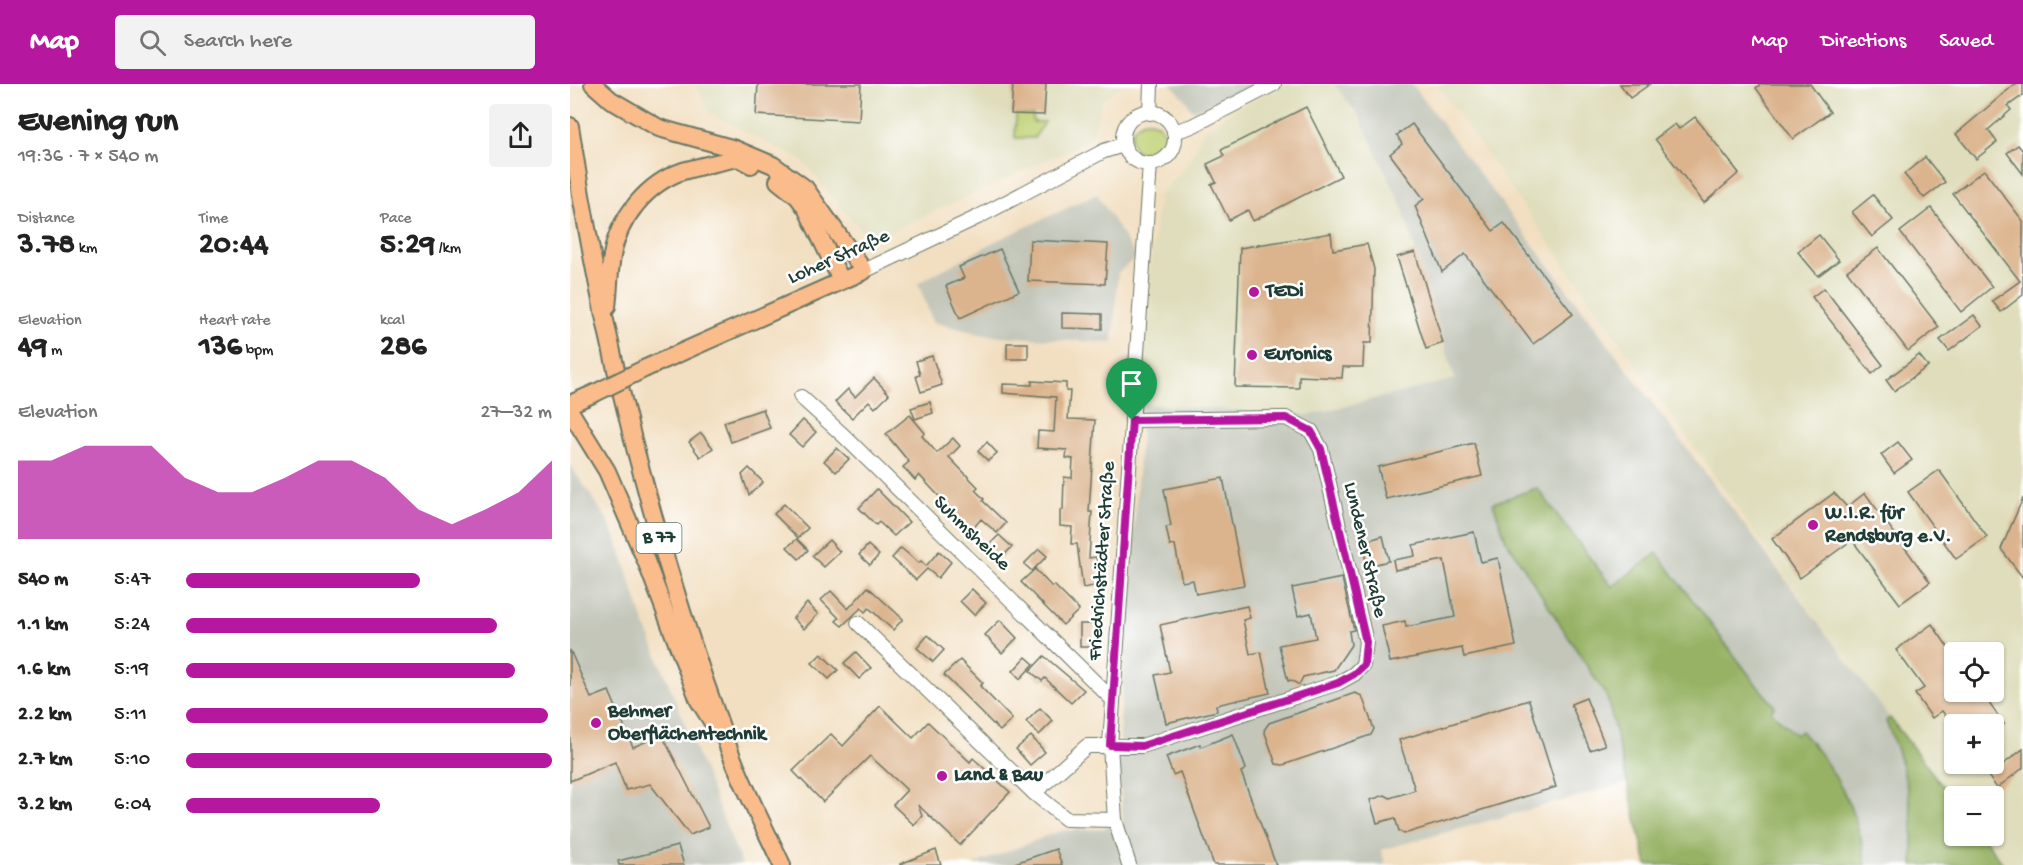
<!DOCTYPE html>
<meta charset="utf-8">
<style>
body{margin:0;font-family:"Gochi Hand",sans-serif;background:#f2f2f2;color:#222;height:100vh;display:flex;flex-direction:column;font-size:22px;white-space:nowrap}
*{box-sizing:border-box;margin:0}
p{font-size:20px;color:#767676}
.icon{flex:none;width:33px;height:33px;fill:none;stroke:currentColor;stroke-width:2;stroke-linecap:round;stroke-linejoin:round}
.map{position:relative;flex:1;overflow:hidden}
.drawer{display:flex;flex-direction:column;background:#fff;width:570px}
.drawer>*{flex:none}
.tools{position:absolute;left:1374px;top:558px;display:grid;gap:12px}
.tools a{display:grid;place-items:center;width:60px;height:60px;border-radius:6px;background:#fff;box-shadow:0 2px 4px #0004;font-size:30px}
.pin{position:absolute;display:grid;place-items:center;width:51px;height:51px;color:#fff;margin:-62px -26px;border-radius:50% 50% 50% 0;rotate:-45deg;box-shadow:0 0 6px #0007}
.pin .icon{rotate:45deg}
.round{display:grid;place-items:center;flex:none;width:63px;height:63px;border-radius:6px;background:#f2f2f2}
.headline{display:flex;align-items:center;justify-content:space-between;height:102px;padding:0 18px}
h1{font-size:33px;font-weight:800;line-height:45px}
.stats{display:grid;grid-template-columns:repeat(3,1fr);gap:9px;height:102px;padding:6px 18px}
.stats div{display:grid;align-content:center}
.stats b{font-size:30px;font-weight:800}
.stats small{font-size:16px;font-weight:400}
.stats p{font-size:16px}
.chart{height:168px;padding:12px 18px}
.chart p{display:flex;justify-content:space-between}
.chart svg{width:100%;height:108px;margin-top:6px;fill:#b5179e;opacity:.7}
ul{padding:0 18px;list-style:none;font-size:20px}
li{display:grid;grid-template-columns:96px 72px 1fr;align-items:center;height:45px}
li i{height:15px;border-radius:8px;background:#b5179e}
header{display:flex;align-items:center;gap:36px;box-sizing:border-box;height:84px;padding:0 30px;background:#b5179e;color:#fff}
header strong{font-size:28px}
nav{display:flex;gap:33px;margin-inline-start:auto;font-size:21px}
.search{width:420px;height:54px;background:#f2f2f2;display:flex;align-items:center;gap:15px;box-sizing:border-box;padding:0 21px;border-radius:6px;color:#767676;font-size:22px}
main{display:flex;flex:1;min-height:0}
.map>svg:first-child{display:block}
.built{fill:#dfddbb;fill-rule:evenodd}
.industrial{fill:#c3c6b9}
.green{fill:#bfd073;stroke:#6f8654;stroke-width:1.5}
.forest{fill:#97b265;stroke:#5b784c;stroke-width:1.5}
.building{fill:#dbb48d}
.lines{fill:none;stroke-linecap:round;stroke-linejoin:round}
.minor-casing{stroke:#697665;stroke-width:16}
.major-casing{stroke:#697665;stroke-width:20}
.minor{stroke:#fff;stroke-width:14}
.major{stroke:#fabc8b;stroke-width:16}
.major-bridge-casing{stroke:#697665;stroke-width:20;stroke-linecap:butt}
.major-bridge{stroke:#fabc8b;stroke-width:16}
.route-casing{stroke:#fff;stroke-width:12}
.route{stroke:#b5179e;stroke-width:8}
.poi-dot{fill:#b5179e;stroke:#fff;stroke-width:2}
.labels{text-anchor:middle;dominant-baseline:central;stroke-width:5;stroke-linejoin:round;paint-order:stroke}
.shield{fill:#fff;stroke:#627771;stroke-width:1.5}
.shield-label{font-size:18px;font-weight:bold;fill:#1f3d34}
.street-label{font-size:20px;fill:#1f3d34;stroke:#fff}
.poi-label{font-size:20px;font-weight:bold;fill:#1f3d34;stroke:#fff;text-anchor:start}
</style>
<header>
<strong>Map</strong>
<div class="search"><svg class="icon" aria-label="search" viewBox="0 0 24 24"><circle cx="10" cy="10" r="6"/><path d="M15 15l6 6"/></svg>Search here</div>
<nav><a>Map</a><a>Directions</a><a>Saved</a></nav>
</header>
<main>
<section class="drawer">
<div class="headline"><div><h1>Evening run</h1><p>19:36 · 7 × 540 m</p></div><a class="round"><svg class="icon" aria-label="share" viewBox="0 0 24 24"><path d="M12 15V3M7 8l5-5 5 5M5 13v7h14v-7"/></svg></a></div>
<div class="stats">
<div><p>Distance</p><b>3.78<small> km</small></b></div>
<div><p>Time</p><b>20:44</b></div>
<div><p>Pace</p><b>5:29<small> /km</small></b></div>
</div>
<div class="stats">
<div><p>Elevation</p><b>49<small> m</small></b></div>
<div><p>Heart rate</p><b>136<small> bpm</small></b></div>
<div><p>kcal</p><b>286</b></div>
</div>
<div class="chart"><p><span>Elevation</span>27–32 m</p>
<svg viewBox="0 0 160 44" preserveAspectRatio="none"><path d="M0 44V12L10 12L20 6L30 6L40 6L50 19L60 25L70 25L80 19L90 12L100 12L110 19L120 32L130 38L140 32L150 25L160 12V44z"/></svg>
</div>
<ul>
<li><b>540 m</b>5:47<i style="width:64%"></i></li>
<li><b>1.1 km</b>5:24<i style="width:85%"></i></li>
<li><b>1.6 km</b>5:19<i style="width:90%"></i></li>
<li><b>2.2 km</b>5:11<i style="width:99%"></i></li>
<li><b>2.7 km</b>5:10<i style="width:100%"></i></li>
<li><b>3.2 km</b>6:04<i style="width:53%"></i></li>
</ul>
</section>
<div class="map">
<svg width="1453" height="781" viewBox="0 0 1453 781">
<rect width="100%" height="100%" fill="#fff"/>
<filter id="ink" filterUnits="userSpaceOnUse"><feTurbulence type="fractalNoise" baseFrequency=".0167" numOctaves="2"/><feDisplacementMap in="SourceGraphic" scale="12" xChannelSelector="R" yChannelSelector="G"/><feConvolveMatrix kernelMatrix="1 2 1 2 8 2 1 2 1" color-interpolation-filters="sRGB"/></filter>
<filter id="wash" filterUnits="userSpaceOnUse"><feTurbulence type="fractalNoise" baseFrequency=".008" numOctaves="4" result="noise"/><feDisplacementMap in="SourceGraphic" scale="24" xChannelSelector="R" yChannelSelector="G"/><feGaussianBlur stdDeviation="1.35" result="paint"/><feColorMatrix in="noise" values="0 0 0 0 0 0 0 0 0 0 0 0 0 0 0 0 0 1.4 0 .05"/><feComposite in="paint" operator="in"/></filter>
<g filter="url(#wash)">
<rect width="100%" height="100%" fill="#f2dfc1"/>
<g class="built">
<path d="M126,0H552L532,18L521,56L300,157L231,76L139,29Z"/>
<path d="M715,0H764L789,32L831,123L885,295L739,331L573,320L580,185L589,112L618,79L634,47L662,26Z"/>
<path d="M867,0H1453V781H1434L1411,752H1424V712H1384V717L1320,634L1226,507ZM1384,568H1424V608H1384ZM1384,640H1424V680H1384Z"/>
</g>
<g class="industrial">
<path d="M601,0H684L649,17L622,27L615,15Z"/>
<path d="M764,0H842L1320,634L1316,637L1335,689L1341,719L1343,743V781H1296L1284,731L1271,701L1256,678L1231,647L1227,651L1201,626L1205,622L1189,604L1087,469L1042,503L936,456L1037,613L1057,699L811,766L816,781H403L490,747L531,745L553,736L549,693L550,640L573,320L739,331L885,295L832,123L789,32Z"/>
<path d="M527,110L566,173L548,189L543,259L414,251L363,238L348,199L428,156Z"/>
<path d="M0,381L37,435L50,464L73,536L172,781H0Z"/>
</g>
<g class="green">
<path d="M446,30L463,31V38H475L464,54H445Z"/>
<circle cx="578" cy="54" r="17"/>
</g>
<g class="forest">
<path d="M967,404L1042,503L1087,469L1189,604L1205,622L1201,627L1226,651L1231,647C1266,685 1289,730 1296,781H1077L1037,613L936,456L923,419Z"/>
<path d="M1320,634L1384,717V752H1412L1434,781H1343C1345,728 1336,685 1316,637Z"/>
</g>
<g id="blocks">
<g class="building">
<path d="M188,0H291L289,37L186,31Z"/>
<path d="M443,0H476L474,31L441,30Z"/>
<path d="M1050,0H1080L1060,14Z"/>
<path d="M1191,0H1240L1260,28L1223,55L1186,4Z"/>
<path d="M1445,0H1453V11L1438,22L1441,26L1418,46L1427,58L1406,75L1386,50Z"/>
<path d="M736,23L771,92L683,137L678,126L659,136L641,100L646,98L637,80L654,72L651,66Z"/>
<path d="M1125,33L1169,89L1134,119L1085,55L1105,40L1109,45Z"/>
<path d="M842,40L923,147L934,139L1003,230L963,260L895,170L872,188L845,122L854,115L820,70L832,60L827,51Z"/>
<path d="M1448,61L1453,67V90L1437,69Z"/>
<path d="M1355,73L1375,98L1354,114L1334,90Z"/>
<path d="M1414,86L1453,137V211L1431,228L1422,217L1450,197L1383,110Z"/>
<path d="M1303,111L1323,136L1302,153L1282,128Z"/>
<path d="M1361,124L1422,203L1391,228L1330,148Z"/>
<path d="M761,149L763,166L797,160L804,185L802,259H794L793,283H773L772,294L729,292V304L665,303L670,164Z"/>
<path d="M1249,151L1269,176L1248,192L1228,168Z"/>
<path d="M460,156L538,160L535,200L458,197Z"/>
<path d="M1308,164L1369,243L1338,267L1277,187Z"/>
<path d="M430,165L449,207L390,234L376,202L394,194L389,183Z"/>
<path d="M845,168L873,259L856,265L827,173Z"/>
<path d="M1254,204L1313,281L1302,290L1242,213Z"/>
<path d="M492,229L532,230V245L492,244Z"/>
<path d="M1404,231L1412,242L1379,267L1370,256Z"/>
<rect x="437" y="259" width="21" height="16"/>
<path d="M1349,271L1358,282L1324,307L1316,296Z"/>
<path d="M362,272L372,301L351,308L346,292L350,291L346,277Z"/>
<path d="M304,294L319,310L305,324L299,317L282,334L265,318L278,305L285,313Z"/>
<path d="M462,297L496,299V307H500L498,335L525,336L519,428H522L519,474L526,473L530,501L513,504L507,460H501L502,443L490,442V426H493L494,393L502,394L503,375L496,374L497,366L467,364L468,347L484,348L486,313L433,309V300L462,301Z"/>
<path d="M360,318L363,329L345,335L341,324Z"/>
<path d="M193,325L200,344L161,358L154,338Z"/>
<path d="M340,331L355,349L352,352L367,369L383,354L390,362L379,373L408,403L405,406L414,415L413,417L436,439L427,449L411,435L400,448L379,427L381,425L349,391L345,396L333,383L339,378L316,350Z"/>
<path d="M233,336L246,348L232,363L219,351Z"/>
<path d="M131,349L143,364L130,373L119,358Z"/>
<path d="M417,358L427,369L418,377L408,367Z"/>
<path d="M1328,358L1342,376L1324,389L1311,371Z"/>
<path d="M904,359L912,392L816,415L808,383Z"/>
<path d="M267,364L279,375L266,388L254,377Z"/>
<path d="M179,384L193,398L179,411L172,391Z"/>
<path d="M1369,386L1417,453L1386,475L1338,408Z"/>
<path d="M653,394L674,501L626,510L623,496L612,498L605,461L600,462L596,443L601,442L594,405Z"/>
<path d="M307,405L339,438L324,452L309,438L306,441L289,424Z"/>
<path d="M1264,409L1277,423L1295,409L1360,498L1330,520L1282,456L1230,494L1202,455Z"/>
<path d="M1453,414V494L1431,465Z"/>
<path d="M214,420L238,444L228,454L204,430Z"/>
<path d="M904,448L911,478L928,474L946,562L894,573L892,564L820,578L812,542L835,537L836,543L885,533L874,476L825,486L823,476L845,472L843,461Z"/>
<path d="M429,451L442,463L426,479L413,467Z"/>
<path d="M813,452L819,477L797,482L792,458Z"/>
<path d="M227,455L238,466L229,475L217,463Z"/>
<path d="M259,456L270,468L254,483L242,472Z"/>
<path d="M298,461L309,471L300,481L289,471Z"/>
<path d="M331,464L349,479L351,477L356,482L369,467L381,478L368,494L357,485L346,496L322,474Z"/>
<path d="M469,465L477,472L462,487L454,480Z"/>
<path d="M465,485L482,503L484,501L509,526L493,541L451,498Z"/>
<path d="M772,494L784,546L779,547L781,561L764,586L733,593L729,601L721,596L718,597L709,561L746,554L741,529L728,532L722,504Z"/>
<path d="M298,503L333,535L323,546L299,524L295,528L291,524L272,542L266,537L269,534L251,516L261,507L278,525Z"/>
<path d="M402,505L416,519L404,531L390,517Z"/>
<path d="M237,519L248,530L234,545L223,534Z"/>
<path d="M677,522L680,534L673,536L680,570L691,568L700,609L646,621L647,627L596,639L585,591L600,588L590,541Z"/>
<path d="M430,536L447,554L432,569L415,551Z"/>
<rect x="510" y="540" width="16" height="23"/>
<path d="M1362,540L1384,572V608H1411L1434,640H1382L1372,627L1362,634L1345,610L1354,604L1326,566Z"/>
<path d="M358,551L374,566L363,578L347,564Z"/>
<path d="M0,566L21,614L39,607L63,663L92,651L139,743L120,751L80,700L56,706L45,678L0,697Z"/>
<path d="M286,568L301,584L289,595L274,579Z"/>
<path d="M251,570L268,586L259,595L242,579Z"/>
<path d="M474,572L514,606L501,619L475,594L472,597L460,587Z"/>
<path d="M456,573L464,580L450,595L443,587Z"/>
<path d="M390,576L413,599L410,602L442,635L430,647L374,591Z"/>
<path d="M785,609L792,612L804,645L801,651L713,681L706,680L694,646L699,639Z"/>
<path d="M1016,614L1035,661L1020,666L1001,620Z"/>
<path d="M959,616L986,703L834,750L829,747L825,734L807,739L800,716L815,711L820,714L845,706L829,656Z"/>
<path d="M310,622L343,654L358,638L400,678L403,674L440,708L390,761L348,721L352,732L344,741L323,721L337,706L300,672L253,718L223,687L261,650L273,662Z"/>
<path d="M470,624L483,637L469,651L456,638Z"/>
<path d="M663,650L676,685L671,688L706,781H644L610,688L603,691L596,673L630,660L631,663Z"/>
<path d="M461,652L475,668L460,681L446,665Z"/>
<path d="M1453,665V684L1427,704L1418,692Z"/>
<path d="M108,762L114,781H49L48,777Z"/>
<path d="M486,765L492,781H445V779Z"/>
<path d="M366,766L371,781H330V780Z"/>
</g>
</g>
</g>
<g filter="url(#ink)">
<use href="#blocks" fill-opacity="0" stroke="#697665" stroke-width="1.5"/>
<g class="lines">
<defs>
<g id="minor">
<circle cx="579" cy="54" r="26"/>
<path d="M580,29L581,0"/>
<path d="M604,48L622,42L704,0"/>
<path d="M294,187L408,133L534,67L553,61"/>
<path d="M231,313L274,352L543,616"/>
<path d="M288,539L464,709"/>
<path d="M545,736L496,735L464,709L517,662H572L768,599L784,590L793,581L796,558L751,365L741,347L716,334L562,336"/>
<path d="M559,781L545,736L540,661L580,80"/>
</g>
<g id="major">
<path d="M23,0L41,16L89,44L165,65L203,81L235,104L294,187L76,284"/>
<path d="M0,42C31,252 83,457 156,657C171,699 193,740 212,781"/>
<path d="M208,97L228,113L236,124L271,196"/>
<path d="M37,223C39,207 39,189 42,172C48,135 77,99 113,87C131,82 149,78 168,74L181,81"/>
<path d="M0,320L25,309"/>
<path d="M0,327L37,387L76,477L129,617L143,639"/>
</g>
</defs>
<use href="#minor" class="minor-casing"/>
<use href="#major" class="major-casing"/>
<use href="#minor" class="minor"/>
<use href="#major" class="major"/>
<defs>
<path id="major-bridge" d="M25,309L76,284"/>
</defs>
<use href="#major-bridge" class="major-bridge-casing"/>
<use href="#major-bridge" class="major-bridge"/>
</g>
</g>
<g class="lines" filter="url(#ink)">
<defs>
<path id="route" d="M716,334L741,347L751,365L796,558L794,581L784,590L768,599L572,662L540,661L562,336Z"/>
</defs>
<use href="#route" class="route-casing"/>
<use href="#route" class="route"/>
</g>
<g class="poi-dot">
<circle cx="684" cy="208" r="6"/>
<circle cx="682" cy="271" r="6"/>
<circle cx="1243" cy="441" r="6"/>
<circle cx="26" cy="639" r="6"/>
<circle cx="372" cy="692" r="6"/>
</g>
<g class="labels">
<rect class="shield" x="66.5" y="439" width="45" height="30" rx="4.5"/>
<g class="shield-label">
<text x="89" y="454">B 77</text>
</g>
<g class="street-label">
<text transform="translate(269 174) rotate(-24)">Loher Straße</text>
<text transform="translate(401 450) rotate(44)">Suhmsheide</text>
<text transform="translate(794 466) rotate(77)">Lundener Straße</text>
<text transform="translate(533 477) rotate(-86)">Friedrichstädter Straße</text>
</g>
<g class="poi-label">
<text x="696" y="208">TEDi</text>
<text x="694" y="271">Euronics</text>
<text x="1255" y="430">W.I.R. für<tspan x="1255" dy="23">Rendsburg e.V.</tspan></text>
<text x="38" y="628">Behmer<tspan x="38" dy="23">Oberflächentechnik</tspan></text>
<text x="384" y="692">Land &amp; Bau</text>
</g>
</g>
</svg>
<div class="tools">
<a><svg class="icon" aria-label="locate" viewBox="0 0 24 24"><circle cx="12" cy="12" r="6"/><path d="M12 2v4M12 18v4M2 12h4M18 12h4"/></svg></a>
<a>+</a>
<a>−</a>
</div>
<div class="pin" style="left:562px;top:336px;background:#1e9e55"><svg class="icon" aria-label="arrive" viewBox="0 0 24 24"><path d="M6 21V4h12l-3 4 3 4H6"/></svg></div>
</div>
</main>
